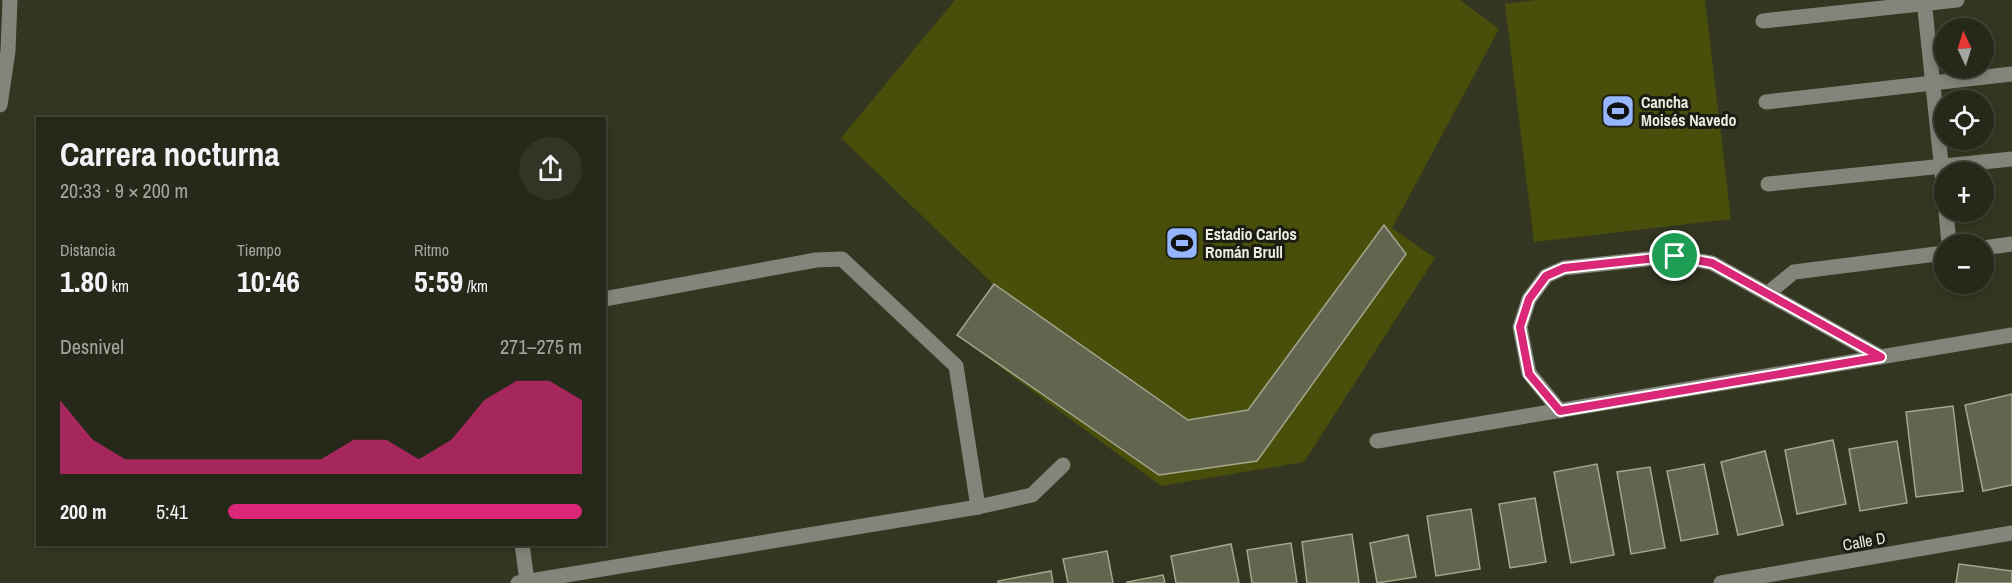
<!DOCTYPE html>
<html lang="es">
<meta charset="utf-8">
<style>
body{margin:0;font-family:"Archivo Narrow",sans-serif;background:#323426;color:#f1f3f6;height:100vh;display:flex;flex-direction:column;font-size:22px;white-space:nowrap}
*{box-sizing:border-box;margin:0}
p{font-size:20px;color:#a4a6a2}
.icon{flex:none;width:33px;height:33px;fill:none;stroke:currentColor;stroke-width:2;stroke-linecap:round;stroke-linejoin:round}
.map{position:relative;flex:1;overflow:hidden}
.side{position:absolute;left:36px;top:117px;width:570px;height:429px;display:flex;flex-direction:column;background:#262819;border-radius:0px;box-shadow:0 3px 9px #0003,0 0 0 2px #424438}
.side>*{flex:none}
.needle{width:39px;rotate:356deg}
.controls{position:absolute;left:1934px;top:18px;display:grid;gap:12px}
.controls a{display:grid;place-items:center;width:60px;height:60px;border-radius:50%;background:#262819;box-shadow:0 3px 9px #0003,0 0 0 2px #424438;font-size:30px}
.pin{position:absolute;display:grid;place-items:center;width:51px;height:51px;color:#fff;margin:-26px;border:3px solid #fff;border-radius:50%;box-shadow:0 2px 6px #0007}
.round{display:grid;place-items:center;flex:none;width:63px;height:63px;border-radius:32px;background:#323426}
.summary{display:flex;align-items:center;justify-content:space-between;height:102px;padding:0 24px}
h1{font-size:33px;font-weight:700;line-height:45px}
.metrics{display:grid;grid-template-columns:repeat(3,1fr);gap:9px;height:102px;padding:6px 24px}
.metrics div{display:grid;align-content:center}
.metrics b{font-size:30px;font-weight:700}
.metrics small{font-size:16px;font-weight:400}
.metrics p{font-size:16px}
.chart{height:168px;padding:12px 24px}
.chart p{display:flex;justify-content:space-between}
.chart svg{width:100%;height:108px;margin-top:6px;fill:#db2777;opacity:.7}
ul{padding:0 24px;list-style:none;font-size:20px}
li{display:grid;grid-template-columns:96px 72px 1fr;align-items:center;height:45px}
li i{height:15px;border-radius:8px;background:#db2777}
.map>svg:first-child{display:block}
.green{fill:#494f0a}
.building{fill:#63664f;stroke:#a3a78e;stroke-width:1.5}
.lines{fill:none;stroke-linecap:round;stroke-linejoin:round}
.minor{stroke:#83857a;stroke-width:15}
.route-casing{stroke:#fff;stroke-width:12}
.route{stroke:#db2777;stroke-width:8}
.labels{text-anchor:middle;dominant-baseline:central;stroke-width:6;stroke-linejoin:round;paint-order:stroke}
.poi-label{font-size:16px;font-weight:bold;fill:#e9ecde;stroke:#1b1d13;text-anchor:start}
.street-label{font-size:16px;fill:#e9ecde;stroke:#1b1d13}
</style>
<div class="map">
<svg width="2012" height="583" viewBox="0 0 2012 583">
<rect width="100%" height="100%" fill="#333621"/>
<g class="green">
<path d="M955,0H1460L1499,29L1392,228L1435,258L1304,462L1161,486L957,335L993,284L841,138Z"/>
<path d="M1536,0H1705L1731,219L1534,242L1505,4Z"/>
</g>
<g class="building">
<path d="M1384,225L1406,254L1257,461L1159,475L957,335L994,284L1188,420L1248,410Z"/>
<path d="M2012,394V485L1983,491L1965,405Z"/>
<path d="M1953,406L1963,491L1916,497L1906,412Z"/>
<path d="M1833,440L1846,504L1797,514L1785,450Z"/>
<path d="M1897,441L1907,503L1860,511L1849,449Z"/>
<path d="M1765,451L1783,525L1738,535L1721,462Z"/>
<path d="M1597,464L1614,555L1571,563L1554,472Z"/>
<path d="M1704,464L1718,534L1681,541L1667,471Z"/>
<path d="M1650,467L1665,548L1631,554L1617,472Z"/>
<path d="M1535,498L1546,562L1510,568L1499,504Z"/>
<path d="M1471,509L1480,569L1436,576L1427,516Z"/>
<path d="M1352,534L1359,583H1307L1302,542Z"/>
<path d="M1408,535L1416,577L1377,583L1370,543Z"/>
<path d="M1291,543L1297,583H1252L1247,550Z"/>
<path d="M1231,544L1239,583H1176L1171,556Z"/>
<path d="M1107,551L1113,583H1068L1063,559Z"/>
<path d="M1959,564L2012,571V583H1956Z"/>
<path d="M1051,571L1053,583H998V581Z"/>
<path d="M1163,575L1165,583H1127V582Z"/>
</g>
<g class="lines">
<g class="minor">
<path d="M1924,0L1944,191"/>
<path d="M1763,21L1957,0"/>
<path d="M1766,102L2012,74"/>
<path d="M0,105L8,51L10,0"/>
<path d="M1768,184L2012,159"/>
<path d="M1946,212L1949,244"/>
<path d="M1983,248L2012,244"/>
<path d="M1767,294L1794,272L1944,253"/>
<path d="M604,299L816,260L842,259L956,366L978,507"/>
<path d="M1560,411L1529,373L1520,327L1529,299L1546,276L1564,268L1675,256L1712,263L1881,357"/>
<path d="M1377,441L2012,335"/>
<path d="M522,544L527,581"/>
<path d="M518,583L978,507L1032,495L1063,465"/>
<path d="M1721,583L2012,533"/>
</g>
</g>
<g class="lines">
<defs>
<path id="route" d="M1675,256L1712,263L1881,357L1560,411L1529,374L1520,327L1529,299L1546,276L1564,268Z"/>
</defs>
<use href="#route" class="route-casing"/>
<use href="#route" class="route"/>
</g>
<defs>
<symbol id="stadium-square" viewBox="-11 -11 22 22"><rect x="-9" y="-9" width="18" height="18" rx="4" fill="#95b6fd" stroke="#1b1d13"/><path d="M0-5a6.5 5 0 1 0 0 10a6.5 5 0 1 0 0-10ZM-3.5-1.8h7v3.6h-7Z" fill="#111"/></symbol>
</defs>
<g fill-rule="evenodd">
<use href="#stadium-square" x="1599" y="92" width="38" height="38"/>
<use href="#stadium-square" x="1163" y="224" width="38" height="38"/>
</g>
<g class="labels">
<g class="poi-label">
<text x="1641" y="102">Cancha<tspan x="1641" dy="18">Moisés Navedo</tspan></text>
<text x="1205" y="234">Estadio Carlos<tspan x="1205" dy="18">Román Brull</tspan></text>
</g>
<g class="street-label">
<text transform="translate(1864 541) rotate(-10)">Calle D</text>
</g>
</g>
</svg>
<div class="controls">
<a><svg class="needle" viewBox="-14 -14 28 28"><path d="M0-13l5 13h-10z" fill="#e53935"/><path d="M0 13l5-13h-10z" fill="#a4a6a2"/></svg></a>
<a><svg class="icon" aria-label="locate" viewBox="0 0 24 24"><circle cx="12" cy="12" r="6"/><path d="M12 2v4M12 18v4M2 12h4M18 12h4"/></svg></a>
<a>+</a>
<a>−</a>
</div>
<div class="pin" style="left:1675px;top:256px;background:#1e9e55"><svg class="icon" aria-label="arrive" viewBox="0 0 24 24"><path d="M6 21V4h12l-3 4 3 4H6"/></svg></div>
<section class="side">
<div class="summary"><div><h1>Carrera nocturna</h1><p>20:33 · 9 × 200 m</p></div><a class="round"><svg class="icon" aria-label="share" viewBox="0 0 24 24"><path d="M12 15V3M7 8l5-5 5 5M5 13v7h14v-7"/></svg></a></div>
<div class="metrics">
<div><p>Distancia</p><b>1.80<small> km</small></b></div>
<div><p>Tiempo</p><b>10:46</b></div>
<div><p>Ritmo</p><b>5:59<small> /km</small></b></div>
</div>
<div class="chart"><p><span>Desnivel</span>271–275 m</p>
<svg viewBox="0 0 160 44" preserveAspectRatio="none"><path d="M0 44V14L10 30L20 38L30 38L40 38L50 38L60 38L70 38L80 38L90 30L100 30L110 38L120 30L130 14L140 6L150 6L160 14V44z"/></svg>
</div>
<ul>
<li><b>200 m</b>5:41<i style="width:100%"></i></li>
</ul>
</section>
</div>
